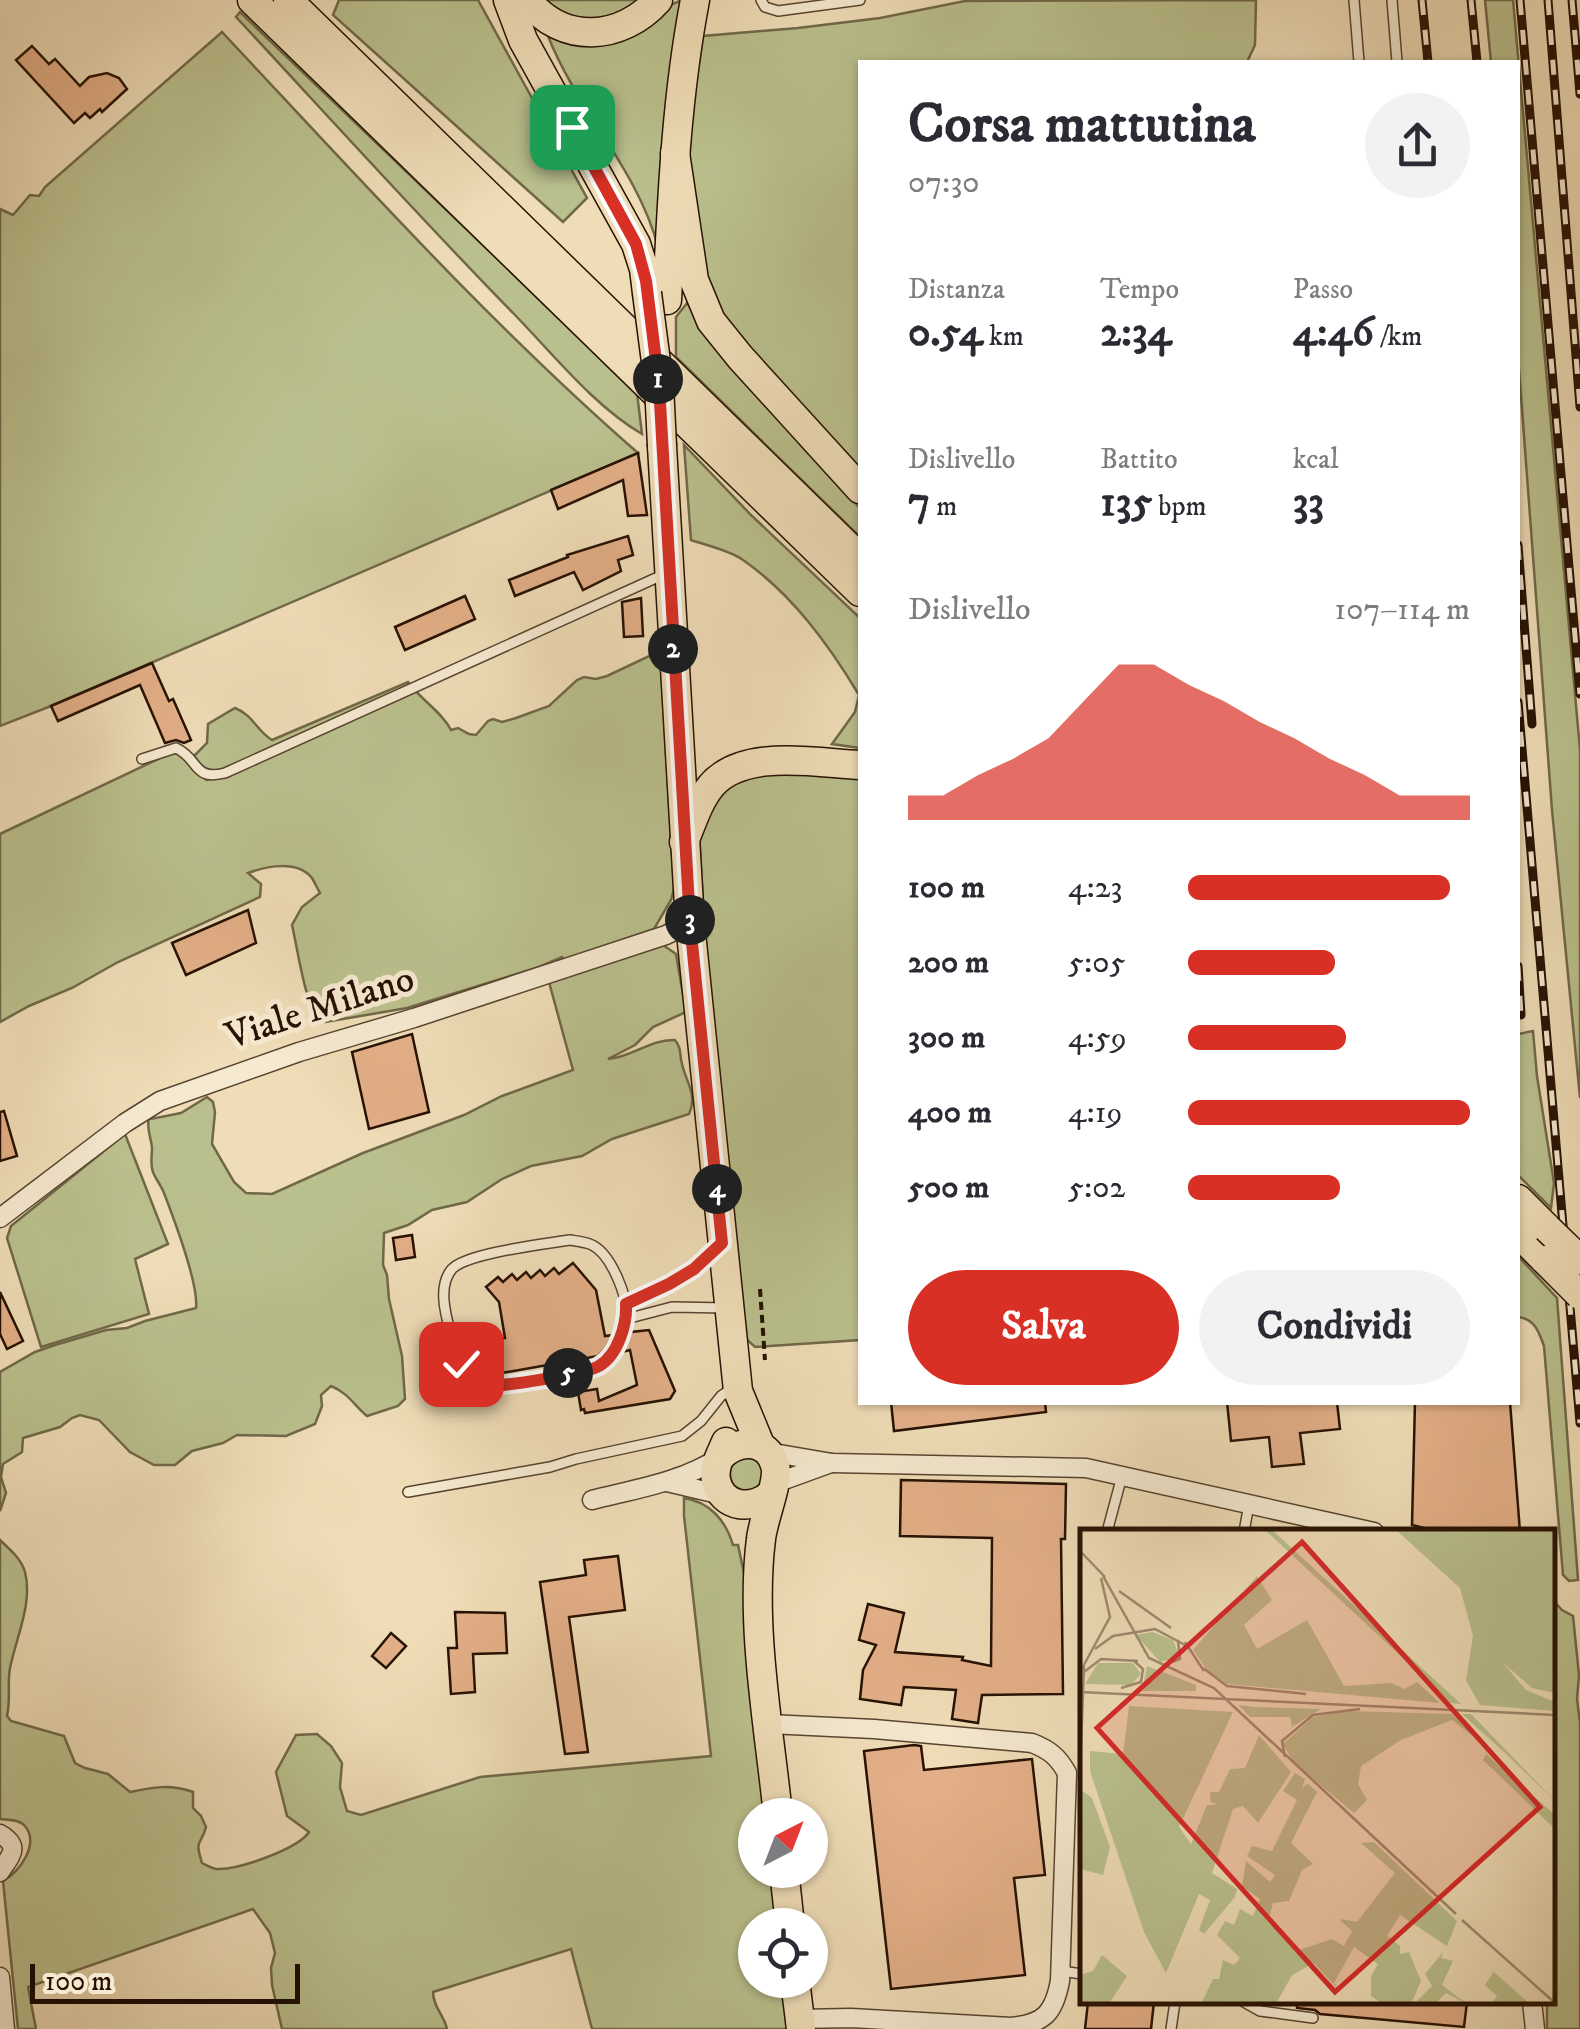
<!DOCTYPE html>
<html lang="it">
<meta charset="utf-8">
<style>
body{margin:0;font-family:"IM FELL DW Pica",serif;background:#f2f2f3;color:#2b2b33;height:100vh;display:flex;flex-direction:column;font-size:38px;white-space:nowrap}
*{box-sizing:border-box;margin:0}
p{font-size:32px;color:#7c7c81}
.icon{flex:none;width:55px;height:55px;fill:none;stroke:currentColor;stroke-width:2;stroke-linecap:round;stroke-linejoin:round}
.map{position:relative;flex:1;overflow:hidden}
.sheet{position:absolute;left:858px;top:60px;width:662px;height:1345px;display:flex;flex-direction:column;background:#fff;border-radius:0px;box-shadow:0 2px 8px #0004}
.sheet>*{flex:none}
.needle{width:65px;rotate:42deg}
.tools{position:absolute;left:738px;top:1798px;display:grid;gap:20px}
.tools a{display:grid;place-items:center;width:90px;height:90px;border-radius:50%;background:#fff;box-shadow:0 2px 8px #0004;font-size:50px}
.scale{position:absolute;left:30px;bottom:25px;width:270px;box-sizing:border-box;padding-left:10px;border:5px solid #261103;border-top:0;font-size:28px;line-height:35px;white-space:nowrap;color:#261103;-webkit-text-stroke:8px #f5e9d0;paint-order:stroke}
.pin{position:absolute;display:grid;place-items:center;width:85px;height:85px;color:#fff;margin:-42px;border-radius:20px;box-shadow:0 5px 15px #0006}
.km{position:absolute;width:50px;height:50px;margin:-25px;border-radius:50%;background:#222;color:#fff;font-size:28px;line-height:50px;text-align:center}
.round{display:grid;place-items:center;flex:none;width:105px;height:105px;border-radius:52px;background:#f2f2f3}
.head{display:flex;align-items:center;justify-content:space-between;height:170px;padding:0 50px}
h1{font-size:55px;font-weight:700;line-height:75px}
.figures{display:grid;grid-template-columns:repeat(3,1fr);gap:15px;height:170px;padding:10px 50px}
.figures div{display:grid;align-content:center}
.figures b{font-size:42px;font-weight:700}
.figures small{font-size:28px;font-weight:400}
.figures p{font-size:28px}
.chart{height:280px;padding:20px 50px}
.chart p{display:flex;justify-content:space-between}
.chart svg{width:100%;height:180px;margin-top:10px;fill:#d93025;opacity:.7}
.action{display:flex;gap:20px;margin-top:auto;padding:20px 50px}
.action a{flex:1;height:115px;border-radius:60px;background:#d93025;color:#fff;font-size:40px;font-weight:700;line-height:115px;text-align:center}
.action a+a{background:#f2f2f3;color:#2b2b33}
ul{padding:0 50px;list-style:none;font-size:32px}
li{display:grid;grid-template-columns:160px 120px 1fr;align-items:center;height:75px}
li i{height:25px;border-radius:12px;background:#d93025}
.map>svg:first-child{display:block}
.green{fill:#bac08d;stroke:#706848;stroke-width:2.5}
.building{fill:#e3af88;stroke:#261103;stroke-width:2.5}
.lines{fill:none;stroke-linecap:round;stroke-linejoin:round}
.service-casing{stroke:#584430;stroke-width:12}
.minor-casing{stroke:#584430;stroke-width:21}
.primary-casing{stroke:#261103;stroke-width:31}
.trunk-casing{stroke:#261103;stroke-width:31}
.path{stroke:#261103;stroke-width:4;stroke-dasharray:8 5;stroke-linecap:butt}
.service{stroke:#f5e9d0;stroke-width:9}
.minor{stroke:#f5e9d0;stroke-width:18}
.primary{stroke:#efddb7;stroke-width:28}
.trunk{stroke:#efddb7;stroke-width:28}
.rail-casing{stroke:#261103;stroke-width:9}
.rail{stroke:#f5e9d0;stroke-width:5;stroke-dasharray:15;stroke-linecap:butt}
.primary-bridge-casing{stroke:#261103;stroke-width:31;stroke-linecap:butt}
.trunk-bridge-casing{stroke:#261103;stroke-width:31;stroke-linecap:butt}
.primary-bridge{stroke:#efddb7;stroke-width:28}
.trunk-bridge{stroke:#efddb7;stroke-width:28}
.route-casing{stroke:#fff;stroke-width:20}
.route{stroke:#d93025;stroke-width:12}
.labels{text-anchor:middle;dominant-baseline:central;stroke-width:10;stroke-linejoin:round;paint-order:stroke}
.street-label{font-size:38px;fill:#261103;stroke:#f5e9d0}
.inset-road{fill:none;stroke:#9f8b6f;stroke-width:2.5}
.view{fill:#d62828;fill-opacity:0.15;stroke:#d62828;stroke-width:5}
.inset-edge{fill:none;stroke:#261103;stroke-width:5}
</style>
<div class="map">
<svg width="1580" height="2029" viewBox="0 0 1580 2029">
<rect width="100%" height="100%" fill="#efddb7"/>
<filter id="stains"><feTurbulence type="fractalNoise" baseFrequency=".002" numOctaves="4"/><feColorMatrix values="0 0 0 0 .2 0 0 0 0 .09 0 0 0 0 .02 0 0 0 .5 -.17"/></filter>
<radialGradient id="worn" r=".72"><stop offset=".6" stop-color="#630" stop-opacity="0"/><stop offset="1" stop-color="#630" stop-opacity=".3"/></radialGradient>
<g class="green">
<path d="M339,0H478L587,198L563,222L333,15Z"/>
<path d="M539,0H645L622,17L573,22Z"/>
<path d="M684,0L665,115L662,243L658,247C638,170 577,110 548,36C583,42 616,50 646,27C659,17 667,3 684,0Z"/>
<path d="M1256,0L1255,45L1247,62H860V468L720,315L704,276L687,188L692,109L703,36L798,28L880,18L965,1Z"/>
<path d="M1485,0H1513L1580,750V1098L1552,810L1518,356V62H1491Z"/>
<path d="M240,12L637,393L642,434C594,406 553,354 514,314C419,217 328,116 236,17Z"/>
<path d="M222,32C357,176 489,323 638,453L51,706L0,726V209L13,215L30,195L39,196L45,187Z"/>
<path d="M687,303L717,347L860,508V537L676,357V317Z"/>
<path d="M684,445L751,515L860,618V748L832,744L855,712L859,695C829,645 792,594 743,560C729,550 708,546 691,540Z"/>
<path d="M660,651L674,889L671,900L654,929L564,960L562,957L539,967L407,1008L320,1023C305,1004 298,951 292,925L302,907L320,893C317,888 315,883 312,878C297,860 267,866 248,873L261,884L260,897L118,962L72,988L29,1006L0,1022V834L173,752C187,755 192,773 207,780L236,773L245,761C223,769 209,780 194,756L207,743L208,724L235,708C253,715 257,731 272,740L408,682C421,700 442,712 451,730L458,728L469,734L476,735L488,721L493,719L502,722L516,718L549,706L577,680L584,677L596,679L607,676Z"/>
<path d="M860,771V1340L755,1347L744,1337L705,938L699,830L713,796L746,772Z"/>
<path d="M663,945L676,954L686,1012L653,1027L635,1045L608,1059C631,1058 650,1039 675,1040C682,1049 679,1053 682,1064C686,1082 698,1095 689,1114L612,1139L582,1156L531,1166L502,1179L467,1202L432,1210L408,1225L384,1233L383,1265L387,1275L389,1299L402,1356L405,1399L398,1406L367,1416C353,1404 348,1393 331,1386L321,1395L322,1406L315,1424L286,1436L237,1435L223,1443L192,1451L175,1465H154L130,1452L99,1420L80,1415L72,1418L60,1427L23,1438L22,1452L3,1464L1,1477L6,1493L0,1511V1372L35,1352L55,1345L106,1330L127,1328L145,1321L196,1308C199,1284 174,1219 164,1193C161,1185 156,1180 153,1172C150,1164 152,1156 152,1148C151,1136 146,1129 149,1117L151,1119L181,1113L207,1097L213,1102L215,1112L212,1144L234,1182L246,1193L272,1194L363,1153L464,1115L502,1096L573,1070L549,982Z"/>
<path d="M1533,1031L1537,1076L1554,1183L1551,1208L1518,1175V1034Z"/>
<path d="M125,1134L168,1244L135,1259L149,1314L41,1347L7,1238L11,1226Z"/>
<path d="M1518,1256L1557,1298L1578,1580L1569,1581L1563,1575L1544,1346C1539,1332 1535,1319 1518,1317Z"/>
<circle cx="747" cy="1474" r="17"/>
<path d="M684,1498C710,1502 726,1521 733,1545H738L748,1592L769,1815H755V1870H775L780,1925H755V1980H784L788,2029H592L571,1949L433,1992C433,2007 444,2015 447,2029H282L272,1985L271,1968L275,1953L270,1933L253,1909L28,1987L36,2029H18L3,1881C19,1873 41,1843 24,1825C18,1819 8,1820 0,1819V1540C9,1549 21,1558 25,1572C33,1603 16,1638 10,1668C7,1684 11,1698 7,1716L11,1721L64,1736L75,1763L85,1768L108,1774L130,1792C153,1787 170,1784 193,1792V1808L201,1816L206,1827C201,1847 194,1837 202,1863C206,1865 213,1869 217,1869C238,1870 298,1849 309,1832L287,1816L276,1772L296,1735L317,1734L331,1746L342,1763L340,1787L347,1811L361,1815L480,1777L711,1756L684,1516Z"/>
<path d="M1553,1600L1562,1610L1573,1616L1579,1675L1577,1699L1580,1723V2029H1547V2002H1552Z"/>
</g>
<g class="building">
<path d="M32,46L49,64L55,59L80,86L89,77L107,73L119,78L127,89L102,112L100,109L90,118L85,113L74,123L16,60Z"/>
<path d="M638,453L647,515L628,516L623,480L558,509L551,490Z"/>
<path d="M628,536L633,555L618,560L621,571L583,590L574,572L515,596L509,580L568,557L567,555Z"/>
<path d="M465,596L475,619L405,650L395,627Z"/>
<path d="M641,598L643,636L624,637L622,602Z"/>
<path d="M152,663L169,701L173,699L191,740L184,743L176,740L165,743L140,685L58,721L51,706Z"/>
<path d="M248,910L256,943L186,975L172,943Z"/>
<path d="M412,1034L429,1112L369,1129L352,1052Z"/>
<path d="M4,1111L17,1156L0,1161V1112Z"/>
<path d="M412,1235L415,1257L396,1260L393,1238Z"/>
<path d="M573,1263L596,1290L605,1336L613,1335L604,1350L598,1356L485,1376L479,1342L505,1338L499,1302L486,1287L498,1277L503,1282L512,1274L517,1280L526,1272L531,1278L540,1270L545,1276L554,1268L559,1274Z"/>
<path d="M0,1292L23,1341L7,1349L0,1334Z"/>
<path d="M649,1330L675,1391L670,1399L585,1413L584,1409L581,1410L578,1392L597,1389L599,1401L637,1385L630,1350L622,1352L631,1332Z"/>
<path d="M891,1402H1045L1046,1412L894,1431Z"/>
<path d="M1227,1402H1337L1340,1429L1300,1433L1304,1464L1272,1467L1269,1437L1231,1441Z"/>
<path d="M1415,1402H1510L1520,1532H1441L1412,1525Z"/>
<path d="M901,1480L1066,1484L1065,1539H1061L1063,1694L982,1695L978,1723L952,1719L956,1690L904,1687L901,1705L860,1699L863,1670L876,1645L859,1640L868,1604L904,1613L895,1652L963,1657L962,1660L991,1666L992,1538L900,1536Z"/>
<path d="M618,1556L625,1610L569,1617L588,1752L565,1754L540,1582L586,1575L584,1560Z"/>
<path d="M455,1612L505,1613L507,1653L473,1654L475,1692L451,1694L448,1648H457Z"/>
<path d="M391,1633L406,1646L386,1668L372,1656Z"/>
<path d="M914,1745L921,1746L924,1770L1032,1759L1045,1875L1014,1878L1025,1975L891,1989L864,1751Z"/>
<path d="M1088,2002H1154L1151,2029H1085Z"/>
<path d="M1297,2002H1467L1464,2027L1320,2014L1315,2010L1297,2008Z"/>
</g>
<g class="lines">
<defs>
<g id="service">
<path d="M761,0L765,7L778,11L860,0"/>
<path d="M1354,0L1359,62"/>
<path d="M1392,0L1397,62"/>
<path d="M142,759L176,748C200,759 192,781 225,773L667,573"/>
<path d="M570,1240C576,1241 586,1242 592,1245C611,1254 629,1298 626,1318C624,1334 614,1355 601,1364C591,1372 549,1377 535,1380C519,1384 497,1391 482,1385C463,1377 455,1354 451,1335C446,1316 437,1286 452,1269C467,1253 545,1244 570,1240Z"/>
<path d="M626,1304C661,1288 688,1275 716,1248"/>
<path d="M626,1319L672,1307L727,1308"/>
<path d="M408,1492L550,1467L576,1459L682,1436L701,1421L721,1396L734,1387"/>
<path d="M1107,1532L1122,1476"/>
<path d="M1244,1532L1249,1504"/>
<path d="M1061,1971L1082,1974"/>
<path d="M1244,2002L1260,2011L1313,2018"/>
<path d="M1171,2029L1175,2002"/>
</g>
<g id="minor">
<path d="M0,1218L125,1123L160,1101L299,1052L414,1018L666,935L690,923"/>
<path d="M768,1452L832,1463L1086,1468L1374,1532"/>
<path d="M667,1482L722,1495"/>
<path d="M776,1483L831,1463"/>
<path d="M592,1500C635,1489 682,1482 720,1457"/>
<path d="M769,1724L874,1729L1032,1743C1050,1750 1058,1757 1067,1773L1060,1981C1054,2013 1044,2024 1011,2027L851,2018L799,2019"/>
<path d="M0,1834C22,1847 10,1856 0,1872"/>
<path d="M0,1977L5,2029"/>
<path d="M1532,2002L1535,2029"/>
</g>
<g id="primary">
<path d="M508,0L523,40L636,244L644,269L647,293"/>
<path d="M527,0C563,45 621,41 658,0"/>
<path d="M667,300C672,199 676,99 695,0"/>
<path d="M662,446L690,923L738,1391L761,1447"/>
<path d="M726,1442C721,1454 713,1467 716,1480C721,1509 755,1511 772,1493"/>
<path d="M720,1457C737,1440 767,1437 775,1465C780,1480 763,1519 761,1539C750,1625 769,1728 778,1815"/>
<path d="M784,1870L790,1925"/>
<path d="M795,1980L801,2029"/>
</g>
<g id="trunk">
<path d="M252,0L860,592"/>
<path d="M288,0L860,558"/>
<path d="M675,153L694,280L711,321L740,357L860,489"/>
<path d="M684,842C692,823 698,802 711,786C743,748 816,763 860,765"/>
<path d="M1518,1199L1547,1228"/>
<path d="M1518,1233L1545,1260"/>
</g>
</defs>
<use href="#service" class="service-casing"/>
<use href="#minor" class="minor-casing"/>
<use href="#primary" class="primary-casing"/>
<use href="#trunk" class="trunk-casing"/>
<path class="path" d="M760,1289L765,1360"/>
<use href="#service" class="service"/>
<use href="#minor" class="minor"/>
<use href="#primary" class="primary"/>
<use href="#trunk" class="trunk"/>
<defs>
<g id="rail">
<path d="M1422,0L1428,62"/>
<path d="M1471,0L1477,62"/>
<path d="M1520,0L1580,694"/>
<path d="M1548,0L1580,407"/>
<path d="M1572,0L1580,94"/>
<path d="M1518,545L1532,724"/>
<path d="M1518,702L1580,1423"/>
<path d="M1518,966L1521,1015"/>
</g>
</defs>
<use href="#rail" class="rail-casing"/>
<use href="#rail" class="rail"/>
<defs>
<path id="primary-bridge" d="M647,293L659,385L662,446"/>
<g id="trunk-bridge">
<path d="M1547,1228L1580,1260"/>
<path d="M1545,1260L1580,1295"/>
</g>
</defs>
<use href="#primary-bridge" class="primary-bridge-casing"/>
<use href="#trunk-bridge" class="trunk-bridge-casing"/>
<use href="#primary-bridge" class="primary-bridge"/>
<use href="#trunk-bridge" class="trunk-bridge"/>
</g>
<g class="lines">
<defs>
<path id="route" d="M461,1364C467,1374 472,1381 483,1385C494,1389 588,1373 599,1366C618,1355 627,1324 626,1304L669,1284L694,1269L722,1243L690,923L659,385L646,281L636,244L572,127"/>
</defs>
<use href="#route" class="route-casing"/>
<use href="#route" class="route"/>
</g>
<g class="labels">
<g class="street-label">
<text transform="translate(320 1008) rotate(-18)">Viale Milano</text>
</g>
</g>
<g transform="translate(1080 1529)">
<rect width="475" height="475" fill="#efddb7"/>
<path d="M184,0H191L381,175L371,174ZM315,0H475V164L452,159L423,134L446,161L475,173V182L400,176L386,151L393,107L380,59ZM177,47L192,71L164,96L177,120L227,91L264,157L311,154L325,160L337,153L360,174L147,155L128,142L113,121ZM72,103L93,111L100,128L80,133L56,106ZM18,134H53L61,145L51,156L5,155ZM67,137L116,156V162H62ZM158,176L175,178L241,180L212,198L210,188H170ZM49,177L153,183L99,298L111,315L127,276H134L137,274H131L130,263H139L150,240L165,239L179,206L211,243L178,294L163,277L153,280L132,344L157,360L155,368L124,405L119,401L130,371L119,365L86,444L64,403L10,242V222L43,225ZM269,182L372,185L408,219L372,191L321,211L281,237L278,255L287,271L274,284L213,233L203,215L233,188ZM382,185H391L475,272L424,223ZM406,225L475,286V300L403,231ZM215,244L225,250L222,259L228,255L237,263L211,314L233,335L222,341L209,372L193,374L189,389L219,421L252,410L264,417L272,402L259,390L277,393L315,344L281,314L294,313L377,392L367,417L320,386L307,407L320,417V425L329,423L341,452L331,475H303L291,467V447L298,435L274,418L254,454L265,468L234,434L212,446L196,475H121L133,450H139L143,431L154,436L160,429L137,406L145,392L154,396L160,380L173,387L180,370L162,357L166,332L190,353L195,346L167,327L172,317L192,322L217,271L203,262ZM0,260L12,269L30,318L23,346L0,340ZM363,423L361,429L373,432L362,456L387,475L366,464L355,475H334L352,457L345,445ZM22,426L47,447L29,475H0V446L13,442ZM414,442V443L450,475H411L417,467L405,456Z" fill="#bac08d"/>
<path class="inset-road" d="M2,24L25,48M23,47L69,129L134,159L376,385M39,62L91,99M105,113L124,142M15,120L33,107L75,100L107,117M84,136L100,130L98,111M123,139L147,157L226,165M0,143L30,88L21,49M4,143L21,130L58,132M41,159L61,153L63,140L53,131M0,163L475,186M205,228L202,212L233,186L280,180M0,242L4,137M382,391L475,474"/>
<path class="view" d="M222,13L460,278L255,463L17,199Z"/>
<rect width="475" height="475" class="inset-edge"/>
</g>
<rect width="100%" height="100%" filter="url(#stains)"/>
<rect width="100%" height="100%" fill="url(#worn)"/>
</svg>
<div class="tools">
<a><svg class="needle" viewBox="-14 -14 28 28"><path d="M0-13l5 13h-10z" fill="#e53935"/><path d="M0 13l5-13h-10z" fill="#7c7c81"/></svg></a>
<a><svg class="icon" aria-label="locate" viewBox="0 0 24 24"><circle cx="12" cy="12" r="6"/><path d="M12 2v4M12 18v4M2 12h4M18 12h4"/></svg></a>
</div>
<div class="scale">100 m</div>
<div class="pin" style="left:572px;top:127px;background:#1e9e55"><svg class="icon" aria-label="arrive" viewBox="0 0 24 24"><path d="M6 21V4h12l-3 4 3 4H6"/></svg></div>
<div class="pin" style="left:461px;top:1364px;background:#d93025"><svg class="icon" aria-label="check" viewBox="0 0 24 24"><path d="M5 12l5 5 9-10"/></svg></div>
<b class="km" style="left:658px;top:379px">1</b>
<b class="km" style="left:673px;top:649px">2</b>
<b class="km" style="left:690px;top:920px">3</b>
<b class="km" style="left:717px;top:1189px">4</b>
<b class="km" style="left:568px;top:1373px">5</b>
<section class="sheet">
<div class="head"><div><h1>Corsa mattutina</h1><p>07:30</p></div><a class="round"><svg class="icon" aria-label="share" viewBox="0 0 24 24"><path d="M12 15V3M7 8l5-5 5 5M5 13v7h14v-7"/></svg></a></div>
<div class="figures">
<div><p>Distanza</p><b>0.54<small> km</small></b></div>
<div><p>Tempo</p><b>2:34</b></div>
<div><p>Passo</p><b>4:46<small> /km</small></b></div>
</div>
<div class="figures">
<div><p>Dislivello</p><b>7<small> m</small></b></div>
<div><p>Battito</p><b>135<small> bpm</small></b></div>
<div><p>kcal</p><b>33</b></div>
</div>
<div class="chart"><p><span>Dislivello</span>107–114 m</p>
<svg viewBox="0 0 160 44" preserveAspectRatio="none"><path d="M0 44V38L10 38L20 33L30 29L40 24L50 15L60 6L70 6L80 11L90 15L100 20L110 24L120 29L130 33L140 38L150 38L160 38V44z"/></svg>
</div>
<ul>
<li><b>100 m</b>4:23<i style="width:93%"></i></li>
<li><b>200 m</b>5:05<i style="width:52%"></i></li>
<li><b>300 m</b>4:59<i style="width:56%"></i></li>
<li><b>400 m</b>4:19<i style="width:100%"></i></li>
<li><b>500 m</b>5:02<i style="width:54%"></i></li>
</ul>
<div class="action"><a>Salva</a><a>Condividi</a></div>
</section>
</div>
